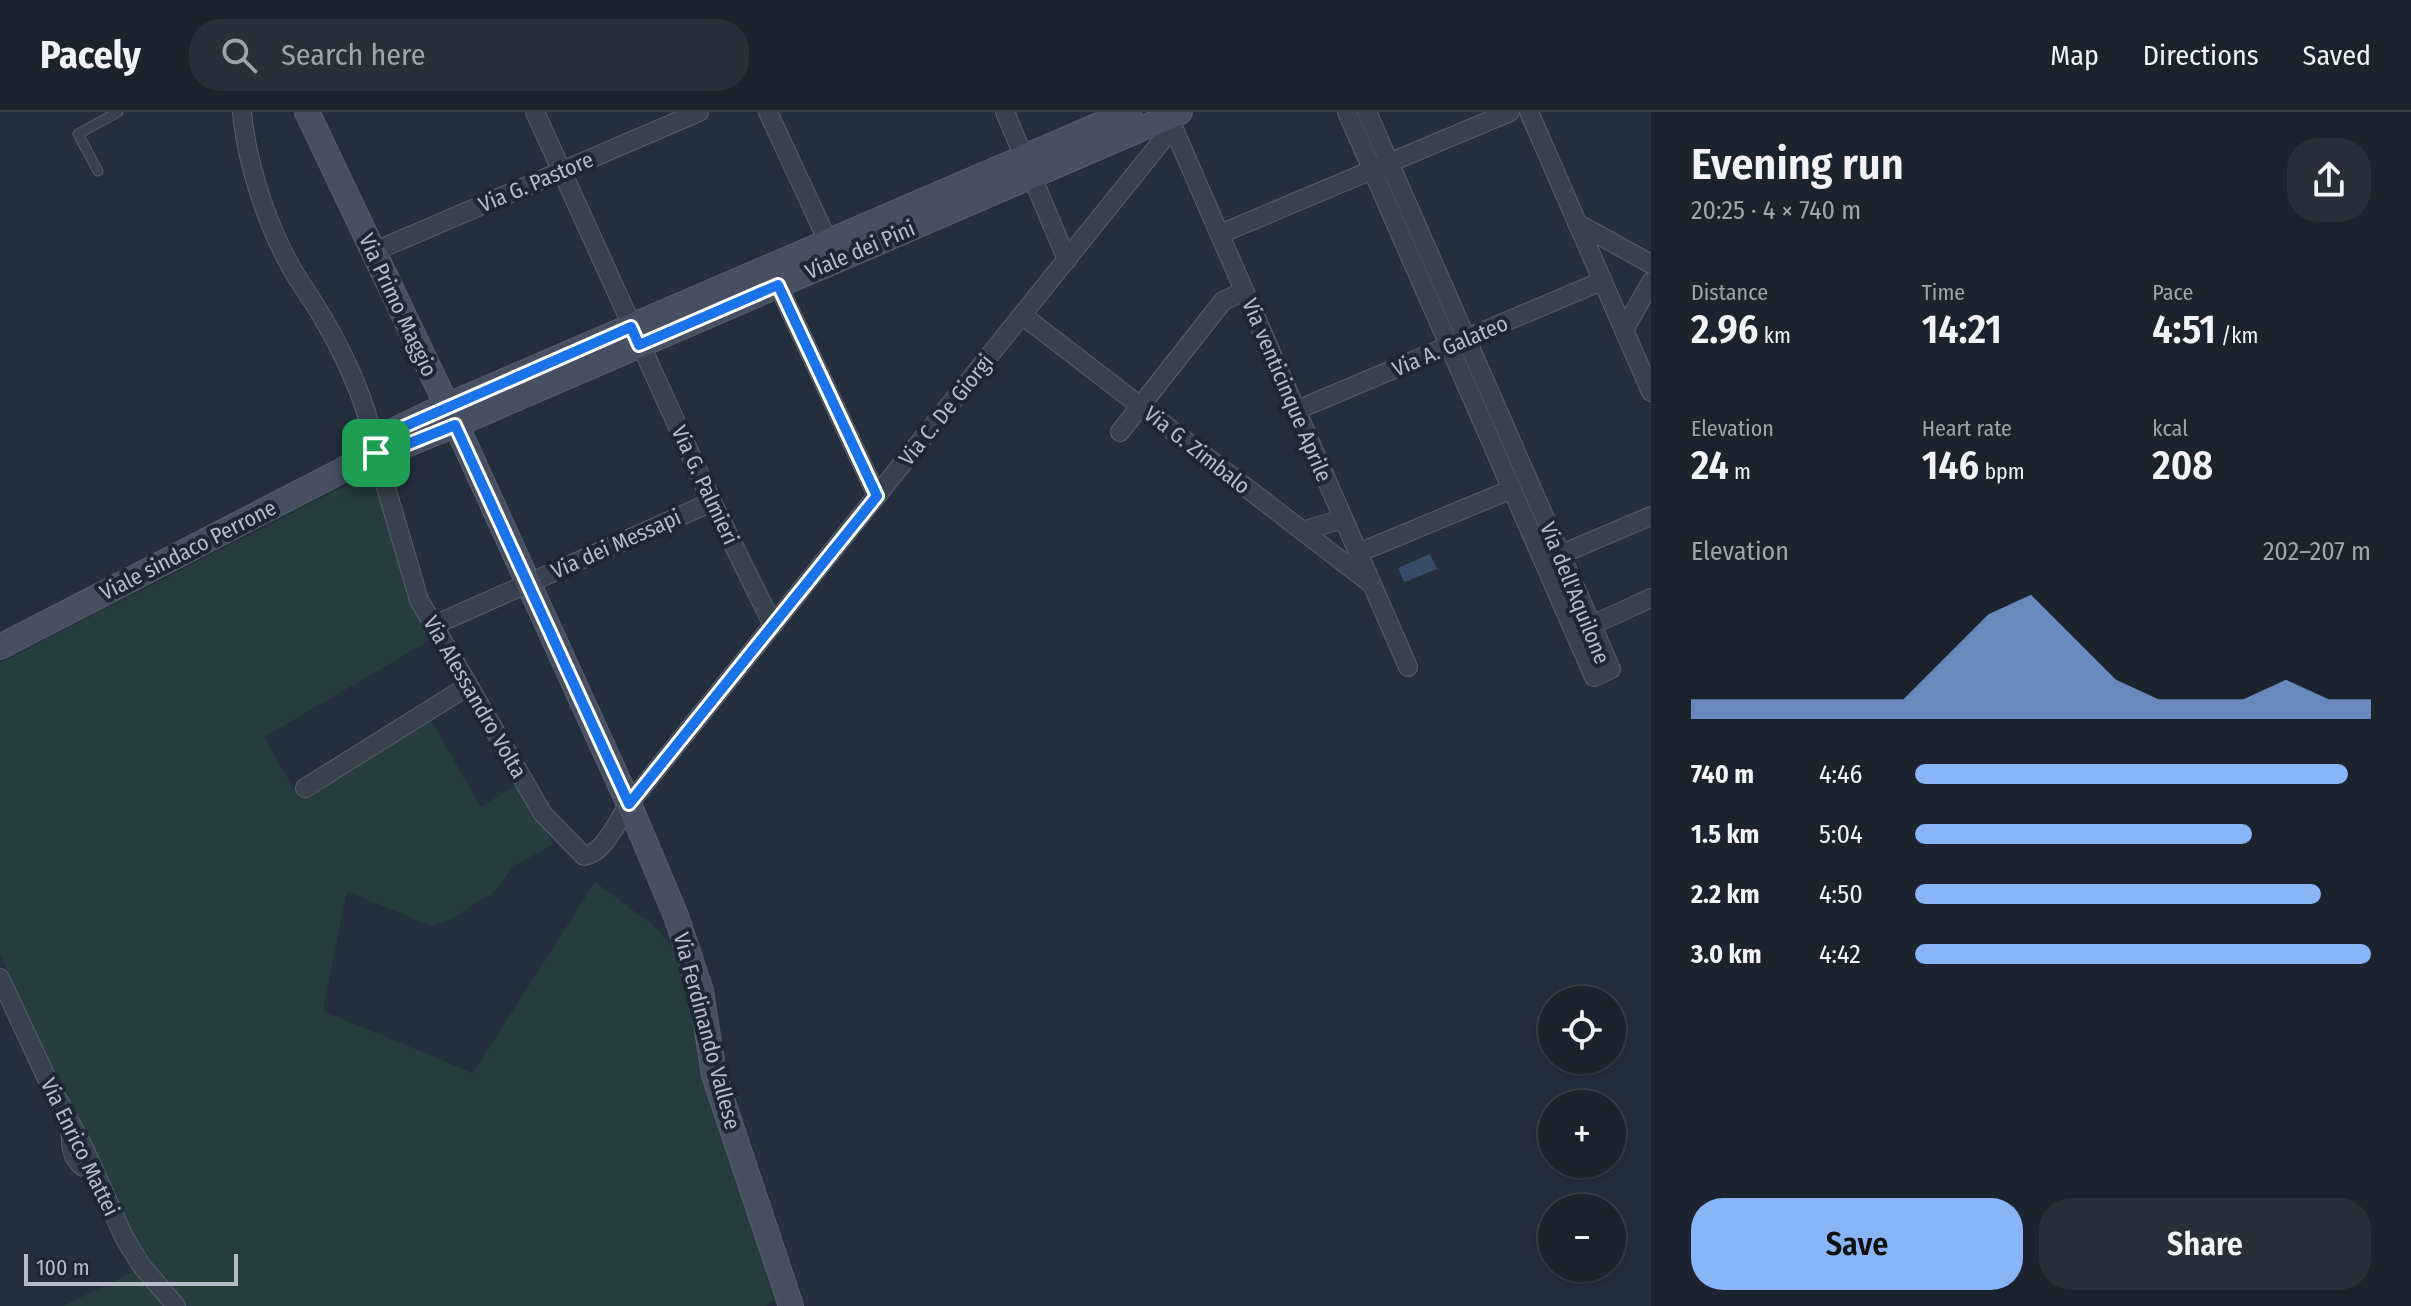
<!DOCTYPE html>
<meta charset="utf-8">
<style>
body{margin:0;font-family:"Fira Sans Condensed",sans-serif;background:#282f3a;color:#f1f3f6;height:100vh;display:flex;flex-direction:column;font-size:30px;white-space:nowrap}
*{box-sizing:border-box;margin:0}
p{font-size:26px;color:#a0a4aa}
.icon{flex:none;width:44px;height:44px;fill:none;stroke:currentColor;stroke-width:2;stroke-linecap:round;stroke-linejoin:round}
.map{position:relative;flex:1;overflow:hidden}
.drawer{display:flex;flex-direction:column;background:#1b232e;width:760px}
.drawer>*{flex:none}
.controls{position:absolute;left:1538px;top:874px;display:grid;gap:16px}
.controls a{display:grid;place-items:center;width:88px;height:88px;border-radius:50%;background:#1b232e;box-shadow:0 2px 6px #0004,0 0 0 2px #39404a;font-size:40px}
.scale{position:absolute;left:24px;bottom:20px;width:214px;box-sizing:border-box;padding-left:8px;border:4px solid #b4bcc9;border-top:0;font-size:22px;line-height:28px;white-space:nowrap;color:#b4bcc9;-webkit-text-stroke:6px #1d2633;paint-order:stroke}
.pin{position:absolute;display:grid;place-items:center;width:68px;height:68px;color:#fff;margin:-34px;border-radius:16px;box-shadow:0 4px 12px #0006}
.round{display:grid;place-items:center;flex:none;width:84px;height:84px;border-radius:32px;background:#282f3a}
.head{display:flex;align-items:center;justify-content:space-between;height:136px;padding:0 40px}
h1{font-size:44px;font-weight:600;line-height:60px}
.metrics{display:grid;grid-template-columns:repeat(3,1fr);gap:12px;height:136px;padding:8px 40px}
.metrics div{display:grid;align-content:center}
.metrics b{font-size:40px;font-weight:600}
.metrics small{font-size:22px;font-weight:400}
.metrics p{font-size:22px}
.chart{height:224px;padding:16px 40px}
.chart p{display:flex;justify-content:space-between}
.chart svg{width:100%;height:144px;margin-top:8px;fill:#8ab4f8;opacity:.7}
.action{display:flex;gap:16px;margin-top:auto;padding:16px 40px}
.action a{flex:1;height:92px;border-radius:32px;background:#8ab4f8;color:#111;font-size:32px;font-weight:600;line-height:92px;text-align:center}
.action a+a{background:#282f3a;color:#f1f3f6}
ul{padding:0 40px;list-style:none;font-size:26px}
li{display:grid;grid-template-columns:128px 96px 1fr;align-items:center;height:60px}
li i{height:20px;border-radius:10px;background:#8ab4f8}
header{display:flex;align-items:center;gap:48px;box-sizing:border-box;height:112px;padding:0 40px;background:#1b232e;border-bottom:2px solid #39404a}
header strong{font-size:38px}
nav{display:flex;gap:44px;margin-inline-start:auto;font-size:28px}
.search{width:560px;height:72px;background:#282f3a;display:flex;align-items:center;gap:20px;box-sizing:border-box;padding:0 28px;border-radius:32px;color:#a0a4aa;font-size:30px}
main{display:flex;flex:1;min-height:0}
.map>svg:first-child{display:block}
.green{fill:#263c3f}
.water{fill:#394c67}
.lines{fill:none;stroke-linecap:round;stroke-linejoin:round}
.lane-casing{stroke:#565f6c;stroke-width:11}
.street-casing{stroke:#565f6c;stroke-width:20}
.secondary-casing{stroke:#565f6c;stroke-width:26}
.lane{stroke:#38414e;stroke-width:9}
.street{stroke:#38414e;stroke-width:18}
.secondary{stroke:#465061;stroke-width:24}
.route-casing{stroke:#fff;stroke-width:16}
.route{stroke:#1a73e8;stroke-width:10}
.labels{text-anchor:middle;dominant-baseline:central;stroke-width:8;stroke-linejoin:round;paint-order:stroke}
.street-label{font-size:22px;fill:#b4bcc9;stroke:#1d2633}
</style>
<header>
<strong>Pacely</strong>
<div class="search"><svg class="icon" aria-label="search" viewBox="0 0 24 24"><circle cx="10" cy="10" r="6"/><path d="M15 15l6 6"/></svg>Search here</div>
<nav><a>Map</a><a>Directions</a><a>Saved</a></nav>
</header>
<main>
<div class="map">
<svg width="1651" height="1194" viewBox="0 0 1651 1194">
<rect width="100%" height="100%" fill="#242f3e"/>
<g class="green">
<path d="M376,358L404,474L432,527L264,625L299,686L430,607L481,695L516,673L554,732L514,754L494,780L450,808L431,814L347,779L323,899L473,961L595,770L654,814L682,846L704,947L774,1188L765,1194H188L138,1133L100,1048L42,933L0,842V551Z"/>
<path d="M135,1159L165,1194H63Z"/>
</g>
<path class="water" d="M1430,442L1437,457L1404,470L1398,456Z"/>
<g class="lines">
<defs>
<g id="lane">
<path d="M98,59L78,22L118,0"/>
<path d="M66,1013C66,1031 65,1047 81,1059L92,1055"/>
</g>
<g id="street">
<path d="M242,0C247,55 271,127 302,173C334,220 367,284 376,341L419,488L543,702L584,744C604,742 618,708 629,692L1173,15"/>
<path d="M535,0L712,390L773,513"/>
<path d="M768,0L832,138"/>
<path d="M1005,0L1067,148"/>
<path d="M1347,0L1594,565L1611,557L1367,0"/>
<path d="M1529,0L1651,280"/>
<path d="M1169,6L1408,555"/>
<path d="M1577,111L1651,152"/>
<path d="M1220,122L1510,0"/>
<path d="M373,140L699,0"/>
<path d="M778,173L877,384"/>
<path d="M1022,203L1369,470"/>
<path d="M1624,218L1651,170"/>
<path d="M1297,298L1602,169"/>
<path d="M1120,320L1223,189L1244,179"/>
<path d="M1302,419L1343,407"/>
<path d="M1358,441L1512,377"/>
<path d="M1550,447L1651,404"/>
<path d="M432,514L712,390"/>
<path d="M1581,518L1651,486"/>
<path d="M305,676L468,574"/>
<path d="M0,866L50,973L84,1036L124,1125L141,1153L176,1194"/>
</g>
<g id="secondary">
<path d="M307,0L459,319L629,692L676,804L701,879L714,963L791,1194"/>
<path d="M376,341L385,323L430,301L1129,0"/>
<path d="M0,535L376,341L393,338L455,313L1180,0"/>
</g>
</defs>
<use href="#lane" class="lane-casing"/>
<use href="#street" class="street-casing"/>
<use href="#secondary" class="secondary-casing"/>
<use href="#lane" class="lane"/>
<use href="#street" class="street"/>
<use href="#secondary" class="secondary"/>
</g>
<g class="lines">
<defs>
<path id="route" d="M778,173L877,384L629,692L455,313L393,338L376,341L385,323L631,215L639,233Z"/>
</defs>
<use href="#route" class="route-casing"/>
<use href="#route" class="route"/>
</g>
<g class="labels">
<g class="street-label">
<text transform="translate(536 70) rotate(-23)">Via G. Pastore</text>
<text transform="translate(860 138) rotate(-23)">Viale dei Pini</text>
<text transform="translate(398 193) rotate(65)">Via Primo Maggio</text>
<text transform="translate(1450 234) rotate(-23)">Via A. Galateo</text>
<text transform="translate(1287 278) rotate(67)">Via venticinque Aprile</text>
<text transform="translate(946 298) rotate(-51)">Via C. De Giorgi</text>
<text transform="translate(1197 338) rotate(38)">Via G. Zimbalo</text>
<text transform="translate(705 373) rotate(65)">Via G. Palmieri</text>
<text transform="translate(616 432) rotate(-24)">Via dei Messapi</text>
<text transform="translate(188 438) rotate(-27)">Viale sindaco Perrone</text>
<text transform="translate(1575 481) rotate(68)">Via dell'Aquilone</text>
<text transform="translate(475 585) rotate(60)">Via Alessandro Volta</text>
<text transform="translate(707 919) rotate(75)">Via Ferdinando Vallese</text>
<text transform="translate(80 1035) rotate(64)">Via Enrico Mattei</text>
</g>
</g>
</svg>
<div class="controls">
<a><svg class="icon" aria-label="locate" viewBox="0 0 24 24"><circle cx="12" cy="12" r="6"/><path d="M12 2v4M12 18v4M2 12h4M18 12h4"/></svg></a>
<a>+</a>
<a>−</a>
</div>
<div class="scale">100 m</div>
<div class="pin" style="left:376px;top:341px;background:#1e9e55"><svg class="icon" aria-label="arrive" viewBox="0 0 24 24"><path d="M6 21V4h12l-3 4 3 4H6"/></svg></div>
</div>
<section class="drawer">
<div class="head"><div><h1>Evening run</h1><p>20:25 · 4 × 740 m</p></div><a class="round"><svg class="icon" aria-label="share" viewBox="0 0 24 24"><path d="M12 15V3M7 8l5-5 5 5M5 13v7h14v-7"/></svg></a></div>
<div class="metrics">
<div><p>Distance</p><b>2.96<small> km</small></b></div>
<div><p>Time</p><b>14:21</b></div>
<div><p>Pace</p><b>4:51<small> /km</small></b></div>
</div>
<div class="metrics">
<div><p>Elevation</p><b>24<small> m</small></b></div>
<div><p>Heart rate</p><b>146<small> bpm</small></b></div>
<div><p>kcal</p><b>208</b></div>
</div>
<div class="chart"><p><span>Elevation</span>202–207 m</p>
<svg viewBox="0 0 160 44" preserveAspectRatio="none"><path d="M0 44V38L10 38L20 38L30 38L40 38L50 38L60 25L70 12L80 6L90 19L100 32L110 38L120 38L130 38L140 32L150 38L160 38V44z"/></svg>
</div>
<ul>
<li><b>740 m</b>4:46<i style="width:95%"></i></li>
<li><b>1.5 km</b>5:04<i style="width:74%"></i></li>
<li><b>2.2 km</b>4:50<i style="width:89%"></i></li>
<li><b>3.0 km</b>4:42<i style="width:100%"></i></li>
</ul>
<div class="action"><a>Save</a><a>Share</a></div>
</section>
</main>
